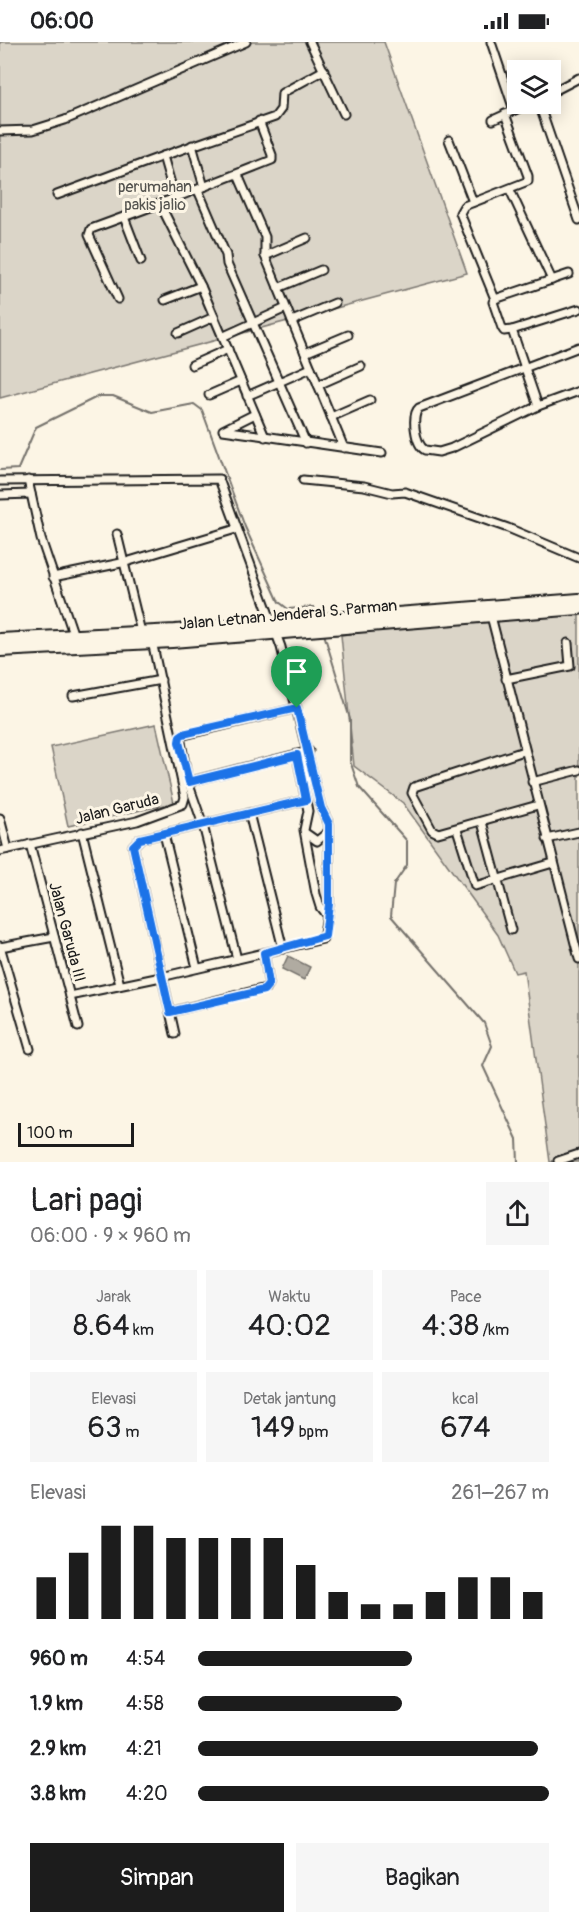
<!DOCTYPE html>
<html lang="id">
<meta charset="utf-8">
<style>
body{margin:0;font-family:Pangolin,sans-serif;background:#f6f6f6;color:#202124;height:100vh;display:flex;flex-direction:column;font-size:22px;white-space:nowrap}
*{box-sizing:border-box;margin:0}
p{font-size:20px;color:#757577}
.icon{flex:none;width:33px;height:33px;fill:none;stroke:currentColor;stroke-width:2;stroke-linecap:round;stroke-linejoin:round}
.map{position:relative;height:1120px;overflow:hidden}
.panel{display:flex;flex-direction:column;background:#fff;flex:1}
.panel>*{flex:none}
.buttons{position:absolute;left:507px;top:18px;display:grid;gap:12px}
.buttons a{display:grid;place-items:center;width:54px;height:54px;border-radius:0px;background:#fff;box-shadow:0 3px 15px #0003;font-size:30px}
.scale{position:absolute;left:18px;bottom:15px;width:116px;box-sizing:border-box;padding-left:6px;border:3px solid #1c1c1c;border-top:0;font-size:16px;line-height:21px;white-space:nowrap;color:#1c1c1c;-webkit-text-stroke:4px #fcf5e5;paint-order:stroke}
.pin{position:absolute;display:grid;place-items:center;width:51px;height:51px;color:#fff;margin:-62px -26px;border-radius:50% 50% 50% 0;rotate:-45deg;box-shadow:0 0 6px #0007}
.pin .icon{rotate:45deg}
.round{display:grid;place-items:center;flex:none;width:63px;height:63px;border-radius:0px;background:#f6f6f6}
.head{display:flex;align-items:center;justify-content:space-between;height:102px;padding:0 30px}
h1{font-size:33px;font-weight:600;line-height:45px}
.metrics{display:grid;grid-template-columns:repeat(3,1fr);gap:9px;height:102px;padding:6px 30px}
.metrics div{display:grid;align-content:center;border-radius:0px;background:#f6f6f6;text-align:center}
.metrics b{font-size:30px;font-weight:600}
.metrics small{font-size:16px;font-weight:400}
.metrics p{font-size:16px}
.chart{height:168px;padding:12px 30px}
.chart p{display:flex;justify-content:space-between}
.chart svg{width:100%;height:108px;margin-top:6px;stroke:#1c1c1c;stroke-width:6}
.cta{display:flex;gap:12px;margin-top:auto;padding:12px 30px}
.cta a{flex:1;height:69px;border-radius:0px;background:#1c1c1c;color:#fff;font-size:24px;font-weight:600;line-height:69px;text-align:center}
.cta a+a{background:#f6f6f6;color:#202124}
ul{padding:0 30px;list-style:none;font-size:20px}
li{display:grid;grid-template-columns:96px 72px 1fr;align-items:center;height:45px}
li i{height:15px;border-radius:8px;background:#1c1c1c}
.status{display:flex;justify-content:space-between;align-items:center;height:42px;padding:0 30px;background:#fff;direction:ltr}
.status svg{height:16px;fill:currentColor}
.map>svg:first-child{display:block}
.green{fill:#dbd5c8;stroke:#7c7872;stroke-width:1.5}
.water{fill:#b0aba1;stroke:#75726c;stroke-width:1.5}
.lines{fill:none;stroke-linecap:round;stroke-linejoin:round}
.stream{stroke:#75726c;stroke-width:2}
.street-casing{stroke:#1c1c1c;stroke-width:11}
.highway-casing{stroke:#1c1c1c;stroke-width:16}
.street{stroke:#fcf5e5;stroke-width:7}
.highway{stroke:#fcf5e5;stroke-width:12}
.route-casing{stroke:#fff;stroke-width:12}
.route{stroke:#1a73e8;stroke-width:8}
.labels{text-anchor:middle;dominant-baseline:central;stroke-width:6;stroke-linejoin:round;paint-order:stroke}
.park-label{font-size:16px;fill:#555450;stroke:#fcf5e5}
.street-label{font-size:16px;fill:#1c1c1c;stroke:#fcf5e5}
</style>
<div class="status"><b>06:00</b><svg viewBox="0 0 49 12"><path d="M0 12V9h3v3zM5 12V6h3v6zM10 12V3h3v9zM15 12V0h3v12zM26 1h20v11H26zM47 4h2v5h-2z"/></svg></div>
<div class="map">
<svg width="579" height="1120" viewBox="0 0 579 1120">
<rect width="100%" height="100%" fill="#fcf5e5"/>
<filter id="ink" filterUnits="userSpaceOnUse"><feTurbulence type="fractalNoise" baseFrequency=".0167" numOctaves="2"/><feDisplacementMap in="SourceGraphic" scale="12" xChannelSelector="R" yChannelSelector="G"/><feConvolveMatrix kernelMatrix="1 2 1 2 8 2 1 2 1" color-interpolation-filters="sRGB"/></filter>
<g filter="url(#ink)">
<g class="green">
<path d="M0,0H384L467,231L0,356Z"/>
<path d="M579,562V1120H550L524,929L515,931L498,893L403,761L354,724L341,593Z"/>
<path d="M156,682L174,761L68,784L51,705Z"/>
</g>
<path class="water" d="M288,914L310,925L304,938L282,927Z"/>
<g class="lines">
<g class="stream">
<path d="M0,428L18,427L36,385L99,354H113L152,370L194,362L202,368L245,485L279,560L288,567L314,565L317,573"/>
<path d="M324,592L350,677V719L359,745L407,799V823L394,842L391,874L484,981L492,1004L483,1024L517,1097L518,1120"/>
</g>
<defs>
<g id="street">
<path d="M310,0L344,72"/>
<path d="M491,0L514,68"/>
<path d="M550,51L579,36"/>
<path d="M539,62L579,178"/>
<path d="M505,72L528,134V139L464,164L460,171L495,257L493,260L502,286L504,289L512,288"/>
<path d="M493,78L528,62"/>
<path d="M0,89L33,88L65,78L246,0"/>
<path d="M449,98L473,160"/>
<path d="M192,103L204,145"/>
<path d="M238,133L265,195V214L344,406"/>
<path d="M198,148L226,213L227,222L306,401"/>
<path d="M510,148L552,238"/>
<path d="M57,153L163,114"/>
<path d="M175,156L272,118V113L259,79"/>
<path d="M160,162L201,244L265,395"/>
<path d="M124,175L141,219"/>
<path d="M265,214L307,196"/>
<path d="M278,246L321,228"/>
<path d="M118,257L89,193L91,187L175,156L163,114L275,75L281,67L282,51L324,28"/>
<path d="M495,257L569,232"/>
<path d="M165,258L201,244"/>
<path d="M292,279L335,261"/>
<path d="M178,291L214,275"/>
<path d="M222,295L286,266"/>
<path d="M579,305L419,366C411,373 415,403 425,408L439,410L452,406L538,364L579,349"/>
<path d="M305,311L348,293"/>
<path d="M192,323L228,307"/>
<path d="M318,343L361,324"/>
<path d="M209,353L241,339"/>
<path d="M247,354L311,326"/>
<path d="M538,364L512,288L579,267"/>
<path d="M255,372L223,388L382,411"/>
<path d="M331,375L370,358"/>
<path d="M28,438L41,497L74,594"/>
<path d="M303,438L364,444L392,451L405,450L508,486L579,516"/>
<path d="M0,439L219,437L281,605L321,766L329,782V862L323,897L161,935L70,954"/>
<path d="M0,453L31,452"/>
<path d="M117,492L141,590"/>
<path d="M53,535L126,520L236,487"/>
<path d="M491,574L579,917"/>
<path d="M506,637L570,624L568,601"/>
<path d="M73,654L161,638"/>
<path d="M524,709L414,745L412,751L432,788L438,791L538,763"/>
<path d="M297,713L308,769L304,788L316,852L320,865L327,874"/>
<path d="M188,740L309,709"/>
<path d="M532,740L579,728"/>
<path d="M249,771L283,907"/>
<path d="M0,776L8,807"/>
<path d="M482,780L511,888"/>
<path d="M457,787L475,844L553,821"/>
<path d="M82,790L120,943"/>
<path d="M164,792L197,926"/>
<path d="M307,792L317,799L328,790"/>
<path d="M547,797L579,790"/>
<path d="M30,802L78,985"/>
<path d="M0,809L137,779L183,762L185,755L152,599"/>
<path d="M0,904L30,1007"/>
<path d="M0,905L54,895"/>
<path d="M237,917L203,783L188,740L180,694L297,666"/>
<path d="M170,970L266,946L269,942L264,911"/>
<path d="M175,992L133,804L140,797L306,758"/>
<path d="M558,1119L579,1112"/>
</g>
<g id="highway">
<path d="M0,598L175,589L579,558"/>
<path d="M0,608L172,599L579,566"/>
</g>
</defs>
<use href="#street" class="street-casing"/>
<use href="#highway" class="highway-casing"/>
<use href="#street" class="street"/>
<use href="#highway" class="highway"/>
</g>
</g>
<g class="lines" filter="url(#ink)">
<defs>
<path id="route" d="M297,666L321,766L329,782V862L325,894L264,911L269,942L264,948L170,970L133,804L140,797L306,758L297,713L189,740L179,700L180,694L183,692Z"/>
</defs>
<use href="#route" class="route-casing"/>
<use href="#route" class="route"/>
</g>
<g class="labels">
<g class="park-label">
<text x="155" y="145">perumahan<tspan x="155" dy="18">pakis jalio</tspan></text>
</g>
<g class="street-label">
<text transform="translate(288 573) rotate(-5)">Jalan Letnan Jenderal S. Parman</text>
<text transform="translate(117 767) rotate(-14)">Jalan Garuda</text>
<text transform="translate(67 890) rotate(75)">Jalan Garuda III</text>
</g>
</g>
</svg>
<div class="buttons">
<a><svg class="icon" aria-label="layers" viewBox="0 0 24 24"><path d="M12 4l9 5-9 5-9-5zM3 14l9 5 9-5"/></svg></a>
</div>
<div class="scale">100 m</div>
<div class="pin" style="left:297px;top:666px;background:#1e9e55"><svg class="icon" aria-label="arrive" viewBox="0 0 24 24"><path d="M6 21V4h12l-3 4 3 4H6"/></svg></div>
</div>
<section class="panel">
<div class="head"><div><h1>Lari pagi</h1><p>06:00 · 9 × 960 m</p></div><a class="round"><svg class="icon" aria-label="share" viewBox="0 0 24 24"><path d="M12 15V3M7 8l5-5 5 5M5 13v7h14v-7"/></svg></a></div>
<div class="metrics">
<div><p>Jarak</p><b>8.64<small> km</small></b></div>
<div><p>Waktu</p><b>40:02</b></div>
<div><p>Pace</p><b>4:38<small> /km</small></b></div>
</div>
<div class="metrics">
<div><p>Elevasi</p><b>63<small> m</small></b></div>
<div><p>Detak jantung</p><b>149<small> bpm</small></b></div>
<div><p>kcal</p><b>674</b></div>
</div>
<div class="chart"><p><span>Elevasi</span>261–267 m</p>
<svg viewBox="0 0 160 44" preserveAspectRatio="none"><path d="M5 44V27M15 44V17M25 44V6M35 44V6M45 44V11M55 44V11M65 44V11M75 44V11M85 44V22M95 44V33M105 44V38M115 44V38M125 44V33M135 44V27M145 44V27M155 44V33"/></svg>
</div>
<ul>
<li><b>960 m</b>4:54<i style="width:61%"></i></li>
<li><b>1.9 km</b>4:58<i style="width:58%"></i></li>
<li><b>2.9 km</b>4:21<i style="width:97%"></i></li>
<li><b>3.8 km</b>4:20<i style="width:100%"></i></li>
</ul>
<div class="cta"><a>Simpan</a><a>Bagikan</a></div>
</section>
